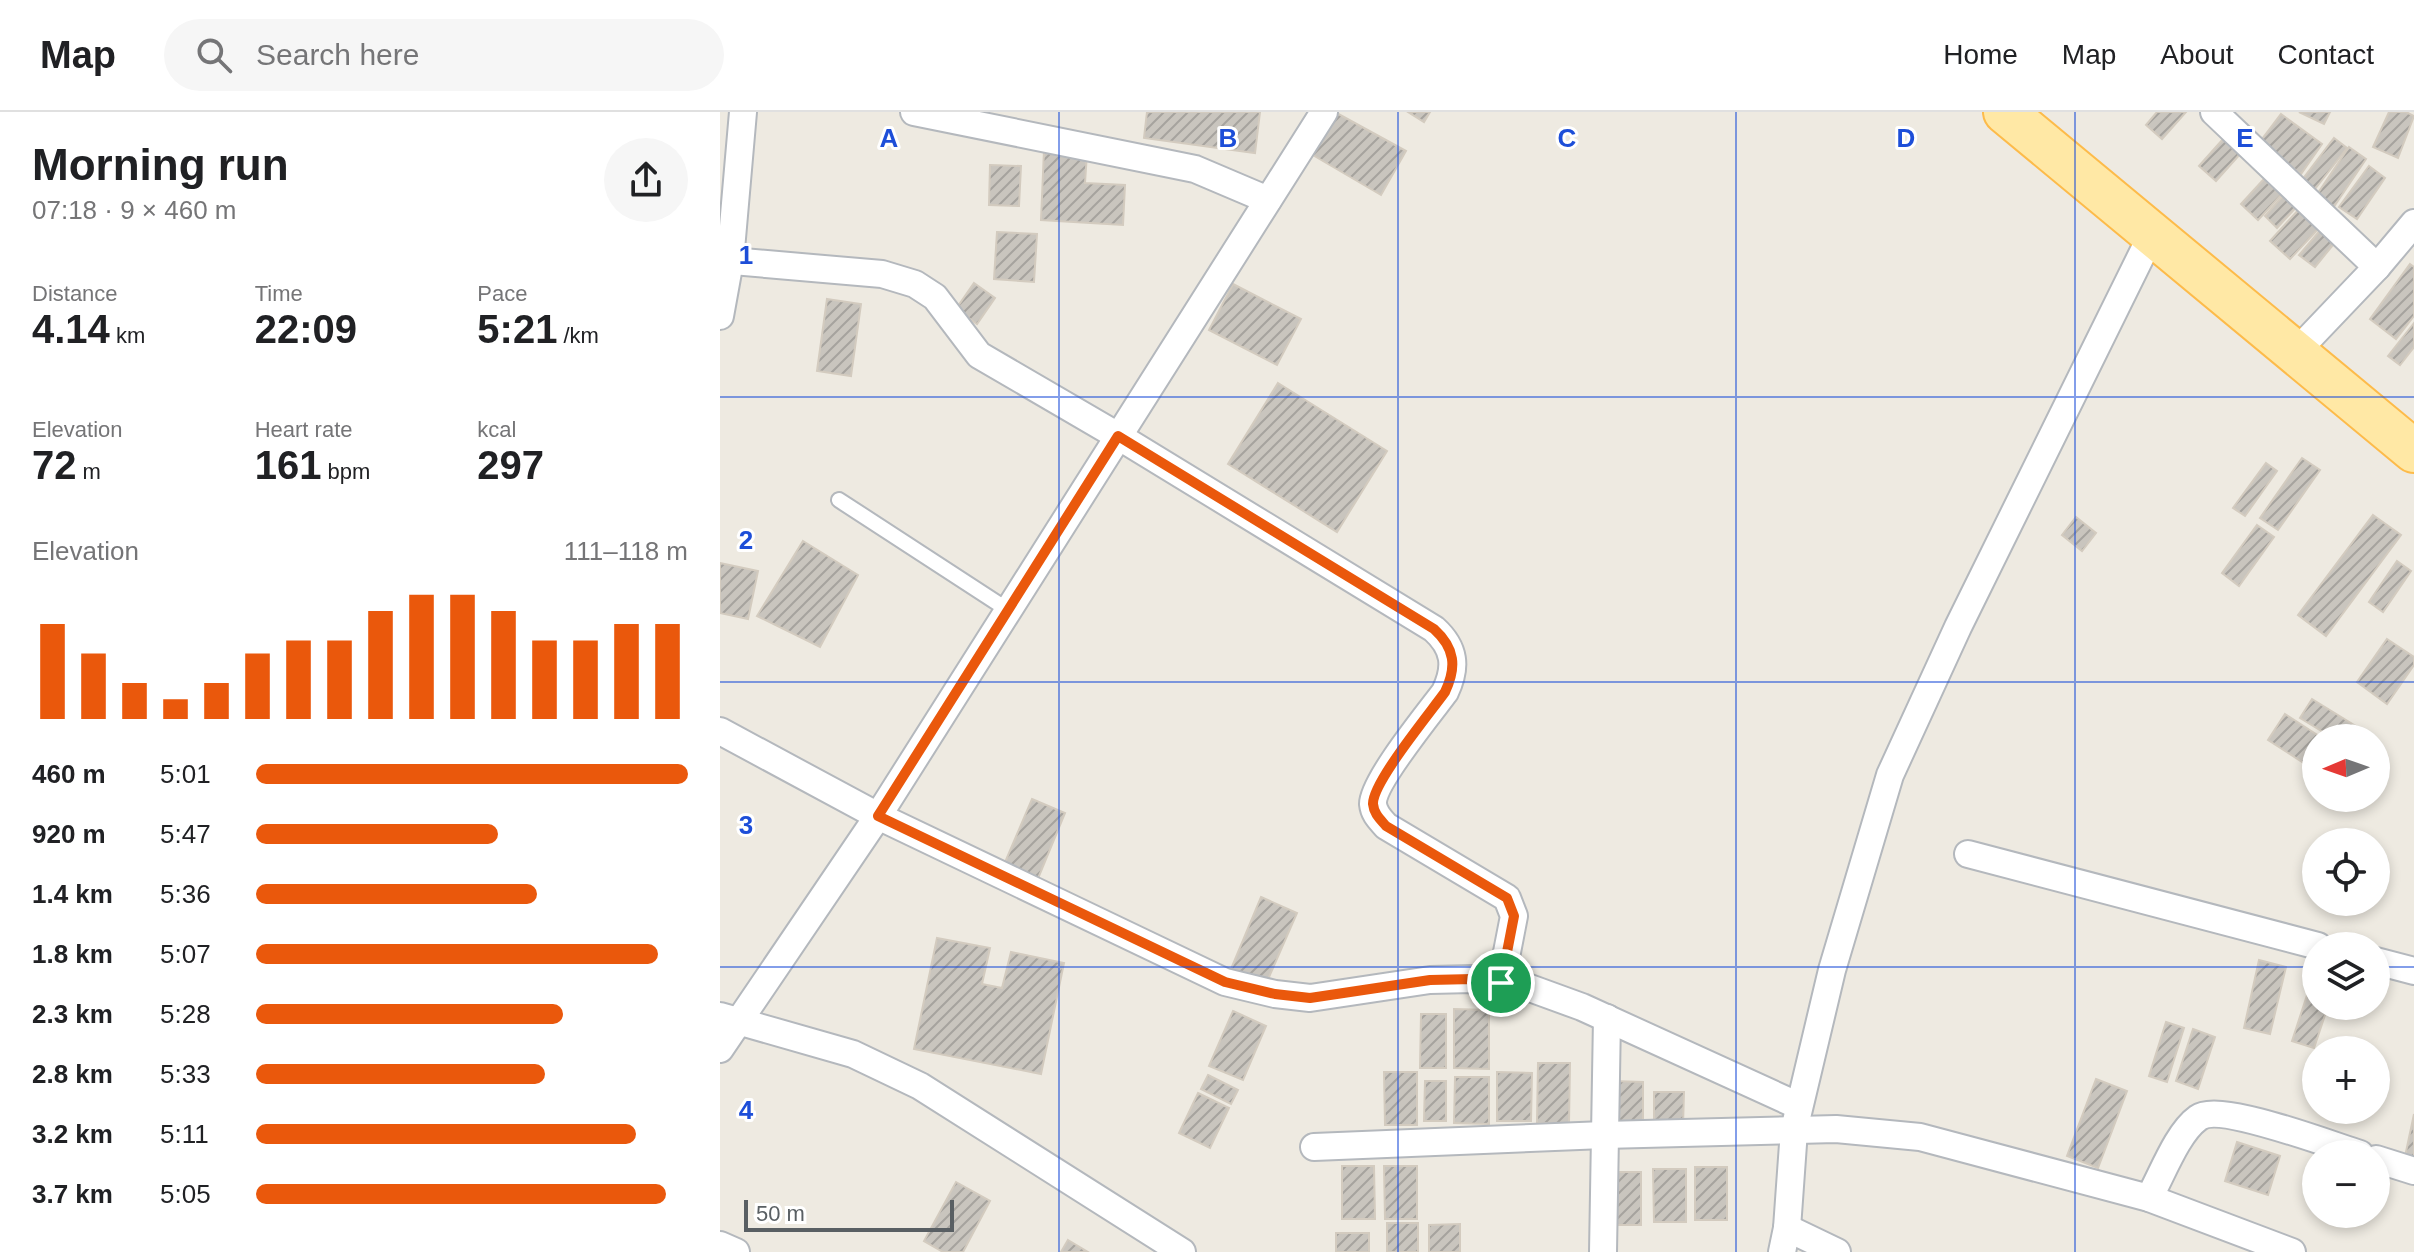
<!DOCTYPE html>
<meta charset="utf-8">
<style>
body{margin:0;font-family:Arial,sans-serif;background:#f6f6f6;color:#202124;height:100vh;display:flex;flex-direction:column;font-size:30px;white-space:nowrap}
*{box-sizing:border-box;margin:0}
p{font-size:26px;color:#757577}
.icon{flex:none;width:44px;height:44px;fill:none;stroke:currentColor;stroke-width:2;stroke-linecap:round;stroke-linejoin:round}
.map{position:relative;flex:1;overflow:hidden}
.drawer{display:flex;flex-direction:column;background:#fff;width:720px}
.drawer>*{flex:none}
.needle{width:52px;rotate:268deg}
.buttons{position:absolute;left:1582px;top:612px;display:grid;gap:16px}
.buttons a{display:grid;place-items:center;width:88px;height:88px;border-radius:50%;background:#fff;box-shadow:0 4px 12px #0003;font-size:40px}
.scale{position:absolute;left:24px;bottom:20px;width:210px;box-sizing:border-box;padding-left:8px;border:4px solid #595f63;border-top:0;font-size:22px;line-height:28px;white-space:nowrap;color:#595f63;-webkit-text-stroke:6px #fff;paint-order:stroke}
.pin{position:absolute;display:grid;place-items:center;width:68px;height:68px;color:#fff;margin:-34px;border:4px solid #fff;border-radius:50%;box-shadow:0 2px 8px #0007}
.round{display:grid;place-items:center;flex:none;width:84px;height:84px;border-radius:42px;background:#f6f6f6}
.head{display:flex;align-items:center;justify-content:space-between;height:136px;padding:0 32px}
h1{font-size:44px;font-weight:700;line-height:60px}
.stats{display:grid;grid-template-columns:repeat(3,1fr);gap:12px;height:136px;padding:8px 32px}
.stats div{display:grid;align-content:center}
.stats b{font-size:40px;font-weight:700}
.stats small{font-size:22px;font-weight:400}
.stats p{font-size:22px}
.chart{height:224px;padding:16px 32px}
.chart p{display:flex;justify-content:space-between}
.chart svg{width:100%;height:144px;margin-top:8px;stroke:#ea580c;stroke-width:6}
ul{padding:0 32px;list-style:none;font-size:26px}
li{display:grid;grid-template-columns:128px 96px 1fr;align-items:center;height:60px}
li i{height:20px;border-radius:10px;background:#ea580c}
header{display:flex;align-items:center;gap:48px;box-sizing:border-box;height:112px;padding:0 40px;background:#fff;border-bottom:2px solid #e0e0e0}
header strong{font-size:38px}
nav{display:flex;gap:44px;margin-inline-start:auto;font-size:28px}
.search{width:560px;height:72px;background:#f6f6f6;display:flex;align-items:center;gap:20px;box-sizing:border-box;padding:0 28px;border-radius:44px;color:#757577;font-size:30px}
main{display:flex;flex:1;min-height:0}
.map>svg:first-child{display:block}
.building{fill:url(#building-hatch);stroke:#d3cbbf;stroke-width:2}
.lines{fill:none;stroke-linecap:round;stroke-linejoin:round}
.lane-casing{stroke:#b4b8bd;stroke-width:18}
.street-casing{stroke:#b4b8bd;stroke-width:30}
.primary-casing{stroke:#fdbb4a;stroke-width:46}
.lane{stroke:#fff;stroke-width:14}
.street{stroke:#fff;stroke-width:26}
.primary{stroke:#ffe8a5;stroke-width:42}
.route-casing{stroke:#fff;stroke-width:16}
.route{stroke:#ea580c;stroke-width:10}
.grid{fill:none;stroke:#1d4ed8;stroke-width:2;stroke-opacity:0.55}
.grid-label{font-size:26px;text-anchor:middle;font-weight:bold;fill:#1d4ed8;stroke:#fff;stroke-width:6;stroke-linejoin:round;paint-order:stroke}
</style>
<header>
<strong>Map</strong>
<div class="search"><svg class="icon" aria-label="search" viewBox="0 0 24 24"><circle cx="10" cy="10" r="6"/><path d="M15 15l6 6"/></svg>Search here</div>
<nav><a>Home</a><a>Map</a><a>About</a><a>Contact</a></nav>
</header>
<main>
<section class="drawer">
<div class="head"><div><h1>Morning run</h1><p>07:18 · 9 × 460 m</p></div><a class="round"><svg class="icon" aria-label="share" viewBox="0 0 24 24"><path d="M12 15V3M7 8l5-5 5 5M5 13v7h14v-7"/></svg></a></div>
<div class="stats">
<div><p>Distance</p><b>4.14<small> km</small></b></div>
<div><p>Time</p><b>22:09</b></div>
<div><p>Pace</p><b>5:21<small> /km</small></b></div>
</div>
<div class="stats">
<div><p>Elevation</p><b>72<small> m</small></b></div>
<div><p>Heart rate</p><b>161<small> bpm</small></b></div>
<div><p>kcal</p><b>297</b></div>
</div>
<div class="chart"><p><span>Elevation</span>111–118 m</p>
<svg viewBox="0 0 160 44" preserveAspectRatio="none"><path d="M5 44V15M15 44V24M25 44V33M35 44V38M45 44V33M55 44V24M65 44V20M75 44V20M85 44V11M95 44V6M105 44V6M115 44V11M125 44V20M135 44V20M145 44V15M155 44V15"/></svg>
</div>
<ul>
<li><b>460 m</b>5:01<i style="width:100%"></i></li>
<li><b>920 m</b>5:47<i style="width:56%"></i></li>
<li><b>1.4 km</b>5:36<i style="width:65%"></i></li>
<li><b>1.8 km</b>5:07<i style="width:93%"></i></li>
<li><b>2.3 km</b>5:28<i style="width:71%"></i></li>
<li><b>2.8 km</b>5:33<i style="width:67%"></i></li>
<li><b>3.2 km</b>5:11<i style="width:88%"></i></li>
<li><b>3.7 km</b>5:05<i style="width:95%"></i></li>
</ul>
</section>
<div class="map">
<svg width="1694" height="1140" viewBox="0 0 1694 1140">
<defs>
<pattern id="building-hatch" width="6" height="6" patternUnits="userSpaceOnUse" patternTransform="scale(2)"><rect width="6" height="6" fill="#c9c5be"/><path d="M-1 1l2-2M0 6l6-6M5 7l2-2" fill="none" stroke="#a6a39e"/></pattern>
</defs>
<rect width="100%" height="100%" fill="#eeeae1"/>
<g class="building">
<path d="M427,0H540L535,41L424,26Z"/>
<path d="M615,0L686,39L661,83L591,42Z"/>
<path d="M688,0H710L704,10Z"/>
<path d="M1437,0H1466L1442,27L1426,13Z"/>
<path d="M1579,0H1610L1604,12Z"/>
<path d="M1669,0H1686L1694,4L1678,46L1653,35Z"/>
<path d="M1561,2L1602,32L1581,62L1539,31Z"/>
<path d="M1504,26L1521,41L1496,69L1479,54Z"/>
<path d="M1614,26L1627,36L1595,77L1582,68Z"/>
<path d="M1629,35L1646,47L1613,96L1596,84Z"/>
<path d="M324,38L367,41L365,71L405,73L403,113L321,108Z"/>
<path d="M270,53L301,54L299,94L269,93Z"/>
<path d="M1649,54L1665,66L1637,107L1619,95Z"/>
<path d="M1544,67L1561,83L1538,108L1521,92Z"/>
<path d="M1568,78L1581,90L1557,116L1545,104Z"/>
<path d="M1581,95L1601,114L1570,147L1550,129Z"/>
<path d="M1603,115L1617,128L1595,155L1579,143Z"/>
<path d="M277,120L317,122L314,170L274,167Z"/>
<path d="M1690,152L1694,155V204L1676,227L1650,207Z"/>
<path d="M254,171L275,186L257,212L236,197Z"/>
<path d="M513,172L581,207L557,253L489,218Z"/>
<path d="M107,187L141,192L131,264L97,259Z"/>
<path d="M1694,211V235L1680,253L1668,244Z"/>
<path d="M558,271L667,339L617,420L508,352Z"/>
<path d="M1582,346L1600,358L1558,418L1540,406Z"/>
<path d="M1546,351L1557,359L1525,404L1513,396Z"/>
<path d="M1653,403L1681,423L1606,524L1578,503Z"/>
<path d="M1356,405L1376,421L1362,439L1342,423Z"/>
<path d="M1537,413L1554,425L1519,474L1502,461Z"/>
<path d="M83,429L138,463L100,535L37,504Z"/>
<path d="M1677,449L1691,459L1663,500L1649,490Z"/>
<path d="M0,451L38,459L28,507L0,501Z"/>
<path d="M1667,527L1694,545V553L1667,592L1637,570Z"/>
<path d="M1592,587L1647,621L1643,626H1613L1580,606Z"/>
<path d="M1565,602L1602,626H1596V659L1548,628Z"/>
<path d="M312,687L345,701L317,769L283,755Z"/>
<path d="M541,785L577,801L546,872L511,857Z"/>
<path d="M217,826L270,836L262,872L282,876L291,840L344,851L321,962L194,937Z"/>
<path d="M1539,848L1566,855L1550,922L1524,916Z"/>
<path d="M1591,871L1596,873V894H1608L1594,936L1572,929Z"/>
<path d="M734,897L769,898V957L734,956Z"/>
<path d="M513,899L546,914L523,968L489,954Z"/>
<path d="M701,902H726V956H700Z"/>
<path d="M1446,910L1464,916L1447,970L1429,964Z"/>
<path d="M1473,917L1495,925L1478,977L1456,969Z"/>
<path d="M818,951H850L849,1011H817Z"/>
<path d="M664,960H697V1013H665Z"/>
<path d="M777,960L812,961L811,1009H777Z"/>
<path d="M488,963L518,978L511,992L481,977Z"/>
<path d="M735,965H769V1012L734,1011Z"/>
<path d="M1376,967L1407,979L1378,1056L1347,1044Z"/>
<path d="M705,969H726V1009H704Z"/>
<path d="M891,969L923,970V1014H890Z"/>
<path d="M934,980H964L963,1014H934Z"/>
<path d="M478,981L509,996L490,1036L459,1021Z"/>
<path d="M1694,1002V1057L1683,1054Z"/>
<path d="M1517,1030L1560,1044L1548,1083L1505,1069Z"/>
<path d="M622,1054H654L655,1107H622Z"/>
<path d="M664,1054H697V1107H665Z"/>
<rect x="975" y="1055" width="32" height="53"/>
<path d="M933,1057H966V1110H934Z"/>
<rect x="889" y="1060" width="32" height="53"/>
<path d="M236,1070L270,1089L243,1140H223L204,1129Z"/>
<rect x="667" y="1111" width="31" height="29"/>
<path d="M740,1112V1140H709V1113Z"/>
<rect x="616" y="1121" width="33" height="19"/>
<path d="M348,1128L368,1140H341Z"/>
</g>
<g class="lines">
<defs>
<path id="lane" d="M119,388L288,498"/>
<g id="street">
<path d="M194,0L475,57L548,88"/>
<path d="M1494,0L1657,155"/>
<path d="M0,148L162,162L195,172L215,185L259,243L398,324L714,517C735,536 737,555 725,580C710,600 652,671 653,692C654,702 660,707 666,714L787,786L794,804L781,871"/>
<path d="M0,204L10,149L23,0"/>
<path d="M1575,241L1657,155L1694,111"/>
<path d="M0,619L158,704L505,870L555,882L590,886L710,868L753,867L807,875L862,895L1079,994"/>
<path d="M1248,742L1598,834"/>
<path d="M1656,849L1694,859"/>
<path d="M0,904L133,942L200,974L462,1140"/>
<path d="M0,937L158,704L604,0"/>
<path d="M594,1035L884,1023L1116,1017L1200,1025L1429,1086L1572,1140"/>
<path d="M1656,1047L1694,1059"/>
<path d="M1429,1086C1442,1063 1457,1021 1478,1006C1499,990 1611,1033 1640,1042"/>
<path d="M1067,1116L1117,1140"/>
<path d="M0,1133L16,1140"/>
<path d="M883,1140L887,906"/>
<path d="M1062,1140L1067,1116L1074,1018L1112,858L1170,663L1238,515L1432,122"/>
</g>
<path id="primary" d="M1285,0L1694,339"/>
</defs>
<use href="#lane" class="lane-casing"/>
<use href="#street" class="street-casing"/>
<use href="#primary" class="primary-casing"/>
<use href="#lane" class="lane"/>
<use href="#street" class="street"/>
<use href="#primary" class="primary"/>
</g>
<g class="lines">
<defs>
<path id="route" d="M398,324L714,517C735,536 737,555 725,580C710,601 652,671 653,692C654,702 660,707 666,714L787,786L794,804L781,871L753,867L710,868L590,886L555,882L505,870L158,704Z"/>
</defs>
<use href="#route" class="route-casing"/>
<use href="#route" class="route"/>
</g>
<path class="grid" d="M339,0V1140M678,0V1140M1016,0V1140M1355,0V1140M0,285H1694M0,570H1694M0,855H1596M1656,855H1694"/>
<g class="grid-label">
<text x="169" y="35">A</text>
<text x="508" y="35">B</text>
<text x="847" y="35">C</text>
<text x="1186" y="35">D</text>
<text x="1525" y="35">E</text>
<text x="26" y="152">1</text>
<text x="26" y="437">2</text>
<text x="26" y="722">3</text>
<text x="26" y="1007">4</text>
</g>
</svg>
<div class="buttons">
<a><svg class="needle" viewBox="-14 -14 28 28"><path d="M0-13l5 13h-10z" fill="#e53935"/><path d="M0 13l5-13h-10z" fill="#757577"/></svg></a>
<a><svg class="icon" aria-label="locate" viewBox="0 0 24 24"><circle cx="12" cy="12" r="6"/><path d="M12 2v4M12 18v4M2 12h4M18 12h4"/></svg></a>
<a><svg class="icon" aria-label="layers" viewBox="0 0 24 24"><path d="M12 4l9 5-9 5-9-5zM3 14l9 5 9-5"/></svg></a>
<a>+</a>
<a>−</a>
</div>
<div class="scale">50 m</div>
<div class="pin" style="left:781px;top:871px;background:#1e9e55"><svg class="icon" aria-label="arrive" viewBox="0 0 24 24"><path d="M6 21V4h12l-3 4 3 4H6"/></svg></div>
</div>
</main>
